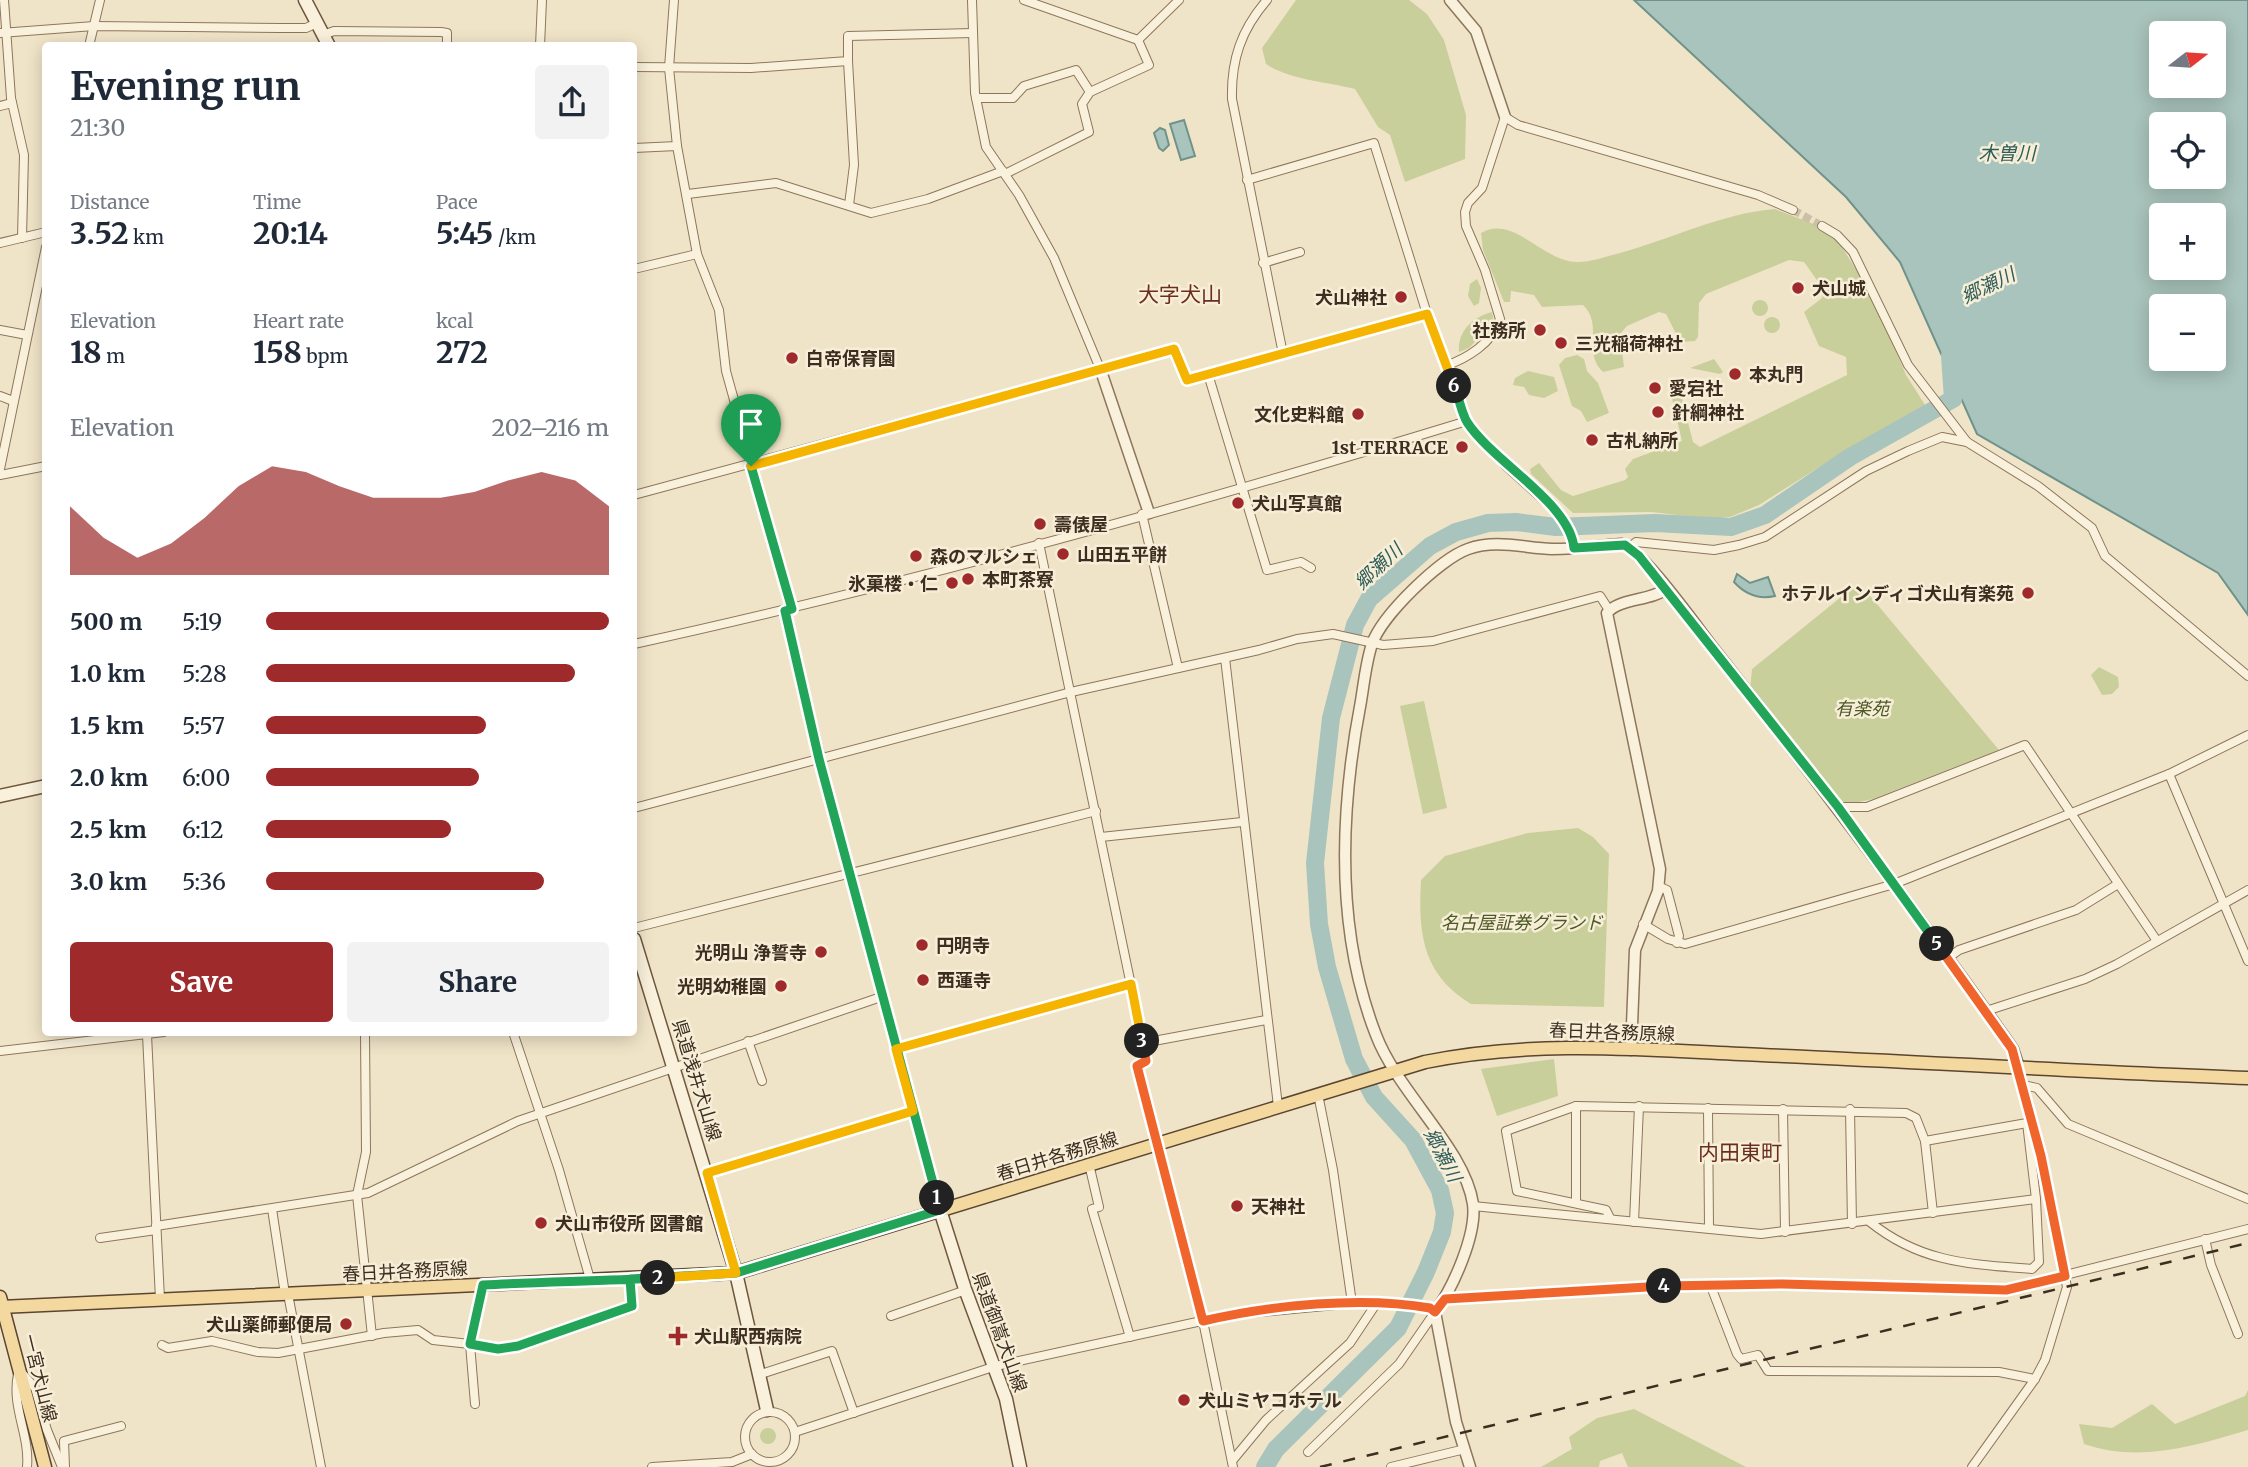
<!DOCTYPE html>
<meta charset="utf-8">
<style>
body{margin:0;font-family:Merriweather,"Noto Sans JP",serif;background:#f2f2f3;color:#1f2937;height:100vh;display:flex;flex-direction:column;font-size:26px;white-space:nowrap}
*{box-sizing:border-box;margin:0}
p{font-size:23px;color:#747a83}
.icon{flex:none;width:38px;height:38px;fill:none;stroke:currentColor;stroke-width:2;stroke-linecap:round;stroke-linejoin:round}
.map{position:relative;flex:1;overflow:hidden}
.drawer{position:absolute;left:42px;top:42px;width:595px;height:994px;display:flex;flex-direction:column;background:#fff;border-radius:7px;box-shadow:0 4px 18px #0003}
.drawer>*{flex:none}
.needle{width:46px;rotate:73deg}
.buttons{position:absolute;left:2149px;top:21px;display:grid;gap:14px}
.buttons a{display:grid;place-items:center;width:77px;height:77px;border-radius:7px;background:#fff;box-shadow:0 4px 18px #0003;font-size:35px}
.pin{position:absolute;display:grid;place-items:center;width:60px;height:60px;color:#fff;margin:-72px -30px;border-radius:50% 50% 50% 0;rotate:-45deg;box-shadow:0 0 7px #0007}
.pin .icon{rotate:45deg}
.km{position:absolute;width:35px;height:35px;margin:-18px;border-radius:50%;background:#222;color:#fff;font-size:19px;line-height:35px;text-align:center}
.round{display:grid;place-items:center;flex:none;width:74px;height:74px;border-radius:7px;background:#f2f2f3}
.overview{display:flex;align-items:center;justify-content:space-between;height:119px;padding:0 28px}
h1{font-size:38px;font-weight:700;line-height:52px}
.stats{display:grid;grid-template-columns:repeat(3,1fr);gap:10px;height:119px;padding:7px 28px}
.stats div{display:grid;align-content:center}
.stats b{font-size:30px;font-weight:700}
.stats small{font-size:19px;font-weight:400}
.stats p{font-size:19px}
.chart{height:196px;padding:14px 28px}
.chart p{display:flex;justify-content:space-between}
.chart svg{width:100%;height:126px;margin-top:7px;fill:#9e2a2b;opacity:.7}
.primary-button{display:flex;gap:14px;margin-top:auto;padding:14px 28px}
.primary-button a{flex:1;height:80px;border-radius:7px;background:#9e2a2b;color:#fff;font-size:28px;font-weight:700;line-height:80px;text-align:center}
.primary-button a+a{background:#f2f2f3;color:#1f2937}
ul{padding:0 28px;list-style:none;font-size:23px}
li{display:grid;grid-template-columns:112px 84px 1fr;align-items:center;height:52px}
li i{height:18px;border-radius:9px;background:#9e2a2b}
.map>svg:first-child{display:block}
.green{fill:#c9cf9b}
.water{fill:#a9c4bc;stroke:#6f938a;stroke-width:2;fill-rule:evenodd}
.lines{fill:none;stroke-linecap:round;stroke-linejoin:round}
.river{stroke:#a9c4bc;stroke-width:18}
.minor-tunnel{stroke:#ccc0a6;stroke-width:8;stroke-dasharray:8 4;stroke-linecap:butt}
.minor-casing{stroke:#8d765c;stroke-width:10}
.tertiary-casing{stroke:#8d765c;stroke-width:13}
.secondary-casing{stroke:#6f573f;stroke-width:15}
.primary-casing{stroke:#5b4430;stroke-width:15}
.minor{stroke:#faf1dc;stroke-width:8}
.tertiary{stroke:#faf1dc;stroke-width:10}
.secondary{stroke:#faf1dc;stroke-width:12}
.primary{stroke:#f3d9a0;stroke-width:12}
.rail{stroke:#3d2e20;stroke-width:2.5;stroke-dasharray:12 12;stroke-linecap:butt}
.split-1-casing{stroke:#fff;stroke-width:14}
.split-2-casing{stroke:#fff;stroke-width:14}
.split-3-casing{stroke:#fff;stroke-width:14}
.split-4-casing{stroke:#fff;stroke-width:14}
.split-5-casing{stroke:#fff;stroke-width:14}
.split-6-casing{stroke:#fff;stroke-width:14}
.split-7-casing{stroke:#fff;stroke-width:14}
.split-1{stroke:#22a559;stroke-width:9}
.split-2{stroke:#22a559;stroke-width:9}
.split-3{stroke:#f5b400;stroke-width:9}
.split-4{stroke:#f0652b;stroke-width:9}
.split-5{stroke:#f0652b;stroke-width:9}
.split-6{stroke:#22a559;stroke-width:9}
.split-7{stroke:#f5b400;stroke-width:9}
.poi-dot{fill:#9e2a2b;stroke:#f7eed8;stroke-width:2.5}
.labels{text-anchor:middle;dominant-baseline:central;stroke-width:5;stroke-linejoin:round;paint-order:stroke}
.poi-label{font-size:18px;font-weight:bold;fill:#3d2e20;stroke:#f7eed8;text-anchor:start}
.park-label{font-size:18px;font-style:italic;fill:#4d5a26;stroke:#f7eed8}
.street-label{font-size:18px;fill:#3d2e20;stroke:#f7eed8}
.water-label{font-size:19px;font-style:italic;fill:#2f5d5a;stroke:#f7eed8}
.quarter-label{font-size:21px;fill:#6b2e1e;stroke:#f7eed8}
</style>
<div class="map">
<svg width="2248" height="1467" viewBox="0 0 2248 1467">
<rect width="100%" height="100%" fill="#f0e4c8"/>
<g class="green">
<path d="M1296,0H1409L1427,14L1444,40L1466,115L1465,159L1405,182L1390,135L1378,127L1355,89C1327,82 1289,80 1266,64L1262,48Z"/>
<path d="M1775,209L1816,225L1836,238L1870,291L1906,375L1927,408L1861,441L1759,505L1730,517L1713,519L1651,512L1573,513L1531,474L1530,469L1539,463L1561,490L1573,496L1625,480L1628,477L1625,469L1633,459L1682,441L1669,386L1675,384L1680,391L1693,442L1700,447L1847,375L1846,357L1819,346L1804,312L1822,298L1824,290L1804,262L1789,260L1706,294L1699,303L1698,337L1695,341L1680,342L1666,314L1659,312L1627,326L1620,334L1624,367L1603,372C1582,353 1604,325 1583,305L1542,307L1534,295L1511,291L1510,302H1504L1483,250L1481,233C1514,214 1542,262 1578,262C1592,262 1607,256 1620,253C1671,239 1723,213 1775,209Z"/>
<path d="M1477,279L1481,288L1479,303L1474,306L1468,296L1470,284Z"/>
<circle cx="1760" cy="308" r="8"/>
<path d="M1492,312L1494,322L1469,348L1459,352C1457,331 1473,317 1492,312Z"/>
<circle cx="1772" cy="325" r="8"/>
<path d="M1577,355L1584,359L1587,371L1598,383L1609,413L1587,422L1581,411L1572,406L1559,365L1565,358Z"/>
<path d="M1714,359L1723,372L1720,374L1690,368Z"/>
<path d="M1528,371L1554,377L1558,391L1544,398L1529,395L1524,387L1513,385L1515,378Z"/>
<path d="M1856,585L1866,591L1999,750L1873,799L1854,803L1838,802L1750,690L1752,669Z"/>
<path d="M2099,667L2118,677L2119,687L2112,694L2102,695L2091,675Z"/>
<path d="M1424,701L1447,808L1423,814L1400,706Z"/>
<path d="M1578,828L1593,837L1609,854L1604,1007L1471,1004C1422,975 1418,933 1421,880L1445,856L1528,833Z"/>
<path d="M1554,1059L1558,1096L1497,1116L1481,1069Z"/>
<path d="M2248,1390V1430C2195,1446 2138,1463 2084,1444L2079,1424L2112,1428L2152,1404L2175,1424L2245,1396Z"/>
<path d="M1634,1409L1746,1467H1628L1622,1453L1600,1461L1599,1467H1541L1572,1449L1569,1437L1597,1418Z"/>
<circle cx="768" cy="1436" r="8"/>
</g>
<g class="water">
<path d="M1634,0H2248V615L2218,573L1977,434L1900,262L1846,197ZM2161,33H2214V86H2161ZM2161,124H2214V177H2161ZM2214,215V268H2161V215ZM2161,306H2214V359H2161Z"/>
<path d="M1184,120L1195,156L1181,160L1170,124Z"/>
<path d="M1160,128L1165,130L1169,145L1163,151L1159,148L1154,133Z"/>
<path d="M1737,574L1750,583L1768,577L1775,596C1758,600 1745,594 1734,582Z"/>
</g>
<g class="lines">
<path class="river" d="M1265,1467L1276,1449L1398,1328L1426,1272L1442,1232L1445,1213L1440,1190L1413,1140L1374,1097L1354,1059L1327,967L1319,924L1315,863L1331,718L1355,625L1369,599L1430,546L1456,532L1488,523L1516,522L1556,527L1655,523L1731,527L1765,515L1850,457L1953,399L1950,356"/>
<path class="minor-tunnel" d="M1793,210L1822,226"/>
<defs>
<g id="minor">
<path d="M4,0L11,98L24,155L22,238"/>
<path d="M674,0L669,68L677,146L697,254L719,310L726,371L792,609"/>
<path d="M972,0L975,93L986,147L1019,195L1054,258L1101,371"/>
<path d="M1024,0L1138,40L1179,0"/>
<path d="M1267,0C1241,30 1231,60 1232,99L1283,354"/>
<path d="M0,33L94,26L280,28H306L317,23"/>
<path d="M323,35L334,31L441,32L447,33V46"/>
<path d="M89,46L100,0"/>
<path d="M540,46L542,0"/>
<path d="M848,61L854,165L849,205"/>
<path d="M634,67L751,68L848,61V36L973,33"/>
<path d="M976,98H1013L1024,86L1076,70L1090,92"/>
<path d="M0,106L12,103"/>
<path d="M634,148L677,146"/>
<path d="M1005,174L1089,132L1082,104L1090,92L1149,65L1138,40"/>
<path d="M1247,180L1374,143L1427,314L1467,421L1506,466L1558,513L1570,532L1574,548"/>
<path d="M688,194L776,183L871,213L928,199L1003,171"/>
<path d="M1822,226L1837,235L1853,252L1908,365L1967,442L2038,486L2092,528L2105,556L2248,676"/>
<path d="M0,243L46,232"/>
<path d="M1263,263L1300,252"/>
<path d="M634,269L697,254"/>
<path d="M0,330L27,335"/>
<path d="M1445,366C1466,359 1493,343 1500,319L1485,270L1466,226L1465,212L1468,203L1482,188L1505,117L1518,125L1758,195L1793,210"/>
<path d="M1208,374L1267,570L1301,562L1311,568"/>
<path d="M0,396L13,401"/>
<path d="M0,469L46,247"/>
<path d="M0,475L46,466"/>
<path d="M634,495L1174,349L1187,380L1427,314"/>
<path d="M1142,514L1178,668"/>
<path d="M1039,543L1143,1043L1146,1061L1137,1066L1203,1321L1233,1467"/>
<path d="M1630,547L1636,542L1714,550L1739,545L1765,537L1866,471L1908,451L1942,437L1967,442"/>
<path d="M785,611L821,759"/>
<path d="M634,644C914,583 1192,505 1467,421"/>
<path d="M1225,658L1278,1106"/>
<path d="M819,759L940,1210"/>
<path d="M2169,774L2248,961"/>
<path d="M1837,807H1867L2025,745L2157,941"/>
<path d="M634,808L1071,692L1259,650L1297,639L1333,634L1383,645L1433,641L1600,596L1609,610"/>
<path d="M1101,837L1242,822"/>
<path d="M1658,886L1667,890L1679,936L1677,943"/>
<path d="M1643,924L1668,939L1685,944L1894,884L2169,774L2248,735"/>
<path d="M634,928L1096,811"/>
<path d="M1948,958L1959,950L2076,910L2118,884"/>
<path d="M1986,1011L2085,979L2117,964L2248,890"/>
<path d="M365,1032L366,1152L357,1195L372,1336"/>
<path d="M513,1032L559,1170L590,1279"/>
<path d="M147,1035L160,1299"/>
<path d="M748,1041L762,1081"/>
<path d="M1143,1043L1266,1020"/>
<path d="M896,1049L1131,983"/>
<path d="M0,1051L164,1032"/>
<path d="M2024,1085L2037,1088L2068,1124L2248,1199"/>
<path d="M1318,1094L1333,1170L1352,1303"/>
<path d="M1708,1108L1709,1228"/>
<path d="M1783,1109L1785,1232"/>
<path d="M1850,1109L1852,1224"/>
<path d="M1925,1141L1933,1213"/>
<path d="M1089,1164L1099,1207L1092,1209L1130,1337"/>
<path d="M707,1173L913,1111"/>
<path d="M1576,1203V1106"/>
<path d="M1473,1206L1761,1234L2036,1199"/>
<path d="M272,1209L285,1294"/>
<path d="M1610,1218L1606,1210L1517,1191L1506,1131L1576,1106L1906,1113L1916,1118L1925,1141L2027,1123"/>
<path d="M1634,1222L1639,1106"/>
<path d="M1870,1222C1921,1263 1969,1264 2032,1269L2039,1262L2036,1199L2027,1123L2030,1122"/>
<path d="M156,1226L368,1193L518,1121L881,997"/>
<path d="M100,1238L156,1230"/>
<path d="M2205,1239L2211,1265L2238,1334"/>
<path d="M1710,1284L1737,1354L1741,1359L1758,1355L1768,1371L1999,1372L2035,1379"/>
<path d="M483,1285L470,1344L498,1349L518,1346L633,1305L630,1279"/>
<path d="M288,1294L321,1467"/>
<path d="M1445,1299L1710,1284L2006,1290L2248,1229"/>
<path d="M891,1316L966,1290"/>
<path d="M162,1345L168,1348L212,1341L258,1352L278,1353L384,1333L418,1330L433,1340L470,1344L475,1404"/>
<path d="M21,1372L35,1388L47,1430L62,1467"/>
<path d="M18,1374C11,1407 30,1435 27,1467"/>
<path d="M761,1374L832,1351L854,1413"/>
<circle cx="770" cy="1437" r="25"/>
<path d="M795,1432L996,1366L1229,1315L1378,1301L1430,1308L1435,1312L1399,1364L1308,1452"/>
<path d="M1232,1461L1266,1420L1350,1343L1378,1301"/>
<path d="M65,1467L64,1441L121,1426"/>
<path d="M652,1467L732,1462L752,1454"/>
<path d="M1391,1467L1465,1449"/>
<path d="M1972,1467L2035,1379L2045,1360L2067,1287L2041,1156L2019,1067"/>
</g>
<g id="tertiary">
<path d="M1450,0L1476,31L1505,117"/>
<path d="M1101,371L1149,513"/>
<path d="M1631,1050L1635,950L1658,891L1660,869L1607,613C1619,598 1651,601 1666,589"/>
<path d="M1470,1467L1456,1422L1435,1312C1453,1288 1477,1234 1473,1204C1465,1149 1398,1093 1376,1035C1335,930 1340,810 1361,701C1364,683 1366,662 1372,644C1382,615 1440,559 1468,549C1496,539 1524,548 1552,549C1575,549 1598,546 1621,544C1642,548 1701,633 1718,654C1819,783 1918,914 2013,1049L2019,1067"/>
</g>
<g id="secondary">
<path d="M305,0L329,46"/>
<path d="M0,796L46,786"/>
<path d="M634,939L736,1273L767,1410"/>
<path d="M940,1210L965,1289L1006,1399L1020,1467"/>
</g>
<g id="primary">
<path d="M0,1297L45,1467"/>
<path d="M0,1307L736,1273L1425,1062C1536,1039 1649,1050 1762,1055C1924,1062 2086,1072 2248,1078"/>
</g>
</defs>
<use href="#minor" class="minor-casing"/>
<use href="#tertiary" class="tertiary-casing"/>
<use href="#secondary" class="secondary-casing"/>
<use href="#primary" class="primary-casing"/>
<use href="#minor" class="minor"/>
<use href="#tertiary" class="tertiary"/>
<use href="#secondary" class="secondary"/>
<use href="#primary" class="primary"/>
<path class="rail" d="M1320,1467L2248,1243"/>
</g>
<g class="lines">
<defs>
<path id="split-1" d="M751,466L792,609L785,611L819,759L937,1198"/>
<path id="split-2" d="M658,1278C600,1281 542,1282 483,1285L470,1344L498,1349L518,1346L632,1306L630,1279L736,1273L940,1210L937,1198"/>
<path id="split-3" d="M658,1278L736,1273L707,1173L913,1111L896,1049L1131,984L1142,1041"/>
<path id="split-4" d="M1142,1041L1146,1061L1137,1066L1203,1321C1271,1305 1362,1296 1430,1308L1435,1312L1445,1299L1664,1286"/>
<path id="split-5" d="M1664,1286L1783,1284L2006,1290L2065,1276L2041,1156L2012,1049L1937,944"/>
<path id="split-6" d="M1454,386C1459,397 1461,412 1467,422C1492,461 1570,503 1574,548L1625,545L1639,556L1838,807L1937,944"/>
<path id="split-7" d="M751,466L1174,349L1187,380L1427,314L1454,386"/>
</defs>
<use href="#split-1" class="split-1-casing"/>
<use href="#split-2" class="split-2-casing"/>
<use href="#split-3" class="split-3-casing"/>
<use href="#split-4" class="split-4-casing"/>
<use href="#split-5" class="split-5-casing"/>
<use href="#split-6" class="split-6-casing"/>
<use href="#split-7" class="split-7-casing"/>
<use href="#split-1" class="split-1"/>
<use href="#split-2" class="split-2"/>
<use href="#split-3" class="split-3"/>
<use href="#split-4" class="split-4"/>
<use href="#split-5" class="split-5"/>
<use href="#split-6" class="split-6"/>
<use href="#split-7" class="split-7"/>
</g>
<g class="poi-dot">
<circle cx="1798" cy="288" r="7"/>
<circle cx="1401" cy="297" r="7"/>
<circle cx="1540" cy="330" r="7"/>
<circle cx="1561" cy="343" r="7"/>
<circle cx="792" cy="358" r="7"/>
<circle cx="1735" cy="374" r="7"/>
<circle cx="1655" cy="388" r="7"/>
<circle cx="1658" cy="412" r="7"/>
<circle cx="1358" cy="414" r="7"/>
<circle cx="1592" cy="440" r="7"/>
<circle cx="1462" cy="447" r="7"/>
<circle cx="1238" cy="503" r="7"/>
<circle cx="1040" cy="524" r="7"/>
<circle cx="1063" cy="554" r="7"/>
<circle cx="916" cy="556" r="7"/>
<circle cx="968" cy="579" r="7"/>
<circle cx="952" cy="583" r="7"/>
<circle cx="2028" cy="593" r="7"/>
<circle cx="922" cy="945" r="7"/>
<circle cx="821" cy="952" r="7"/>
<circle cx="923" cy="980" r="7"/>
<circle cx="781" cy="986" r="7"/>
<circle cx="1237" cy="1206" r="7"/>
<circle cx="541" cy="1223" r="7"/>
<circle cx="346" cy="1324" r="7"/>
<path d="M674.5 1325.5h7v7h7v7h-7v7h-7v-7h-7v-7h7z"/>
<circle cx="1184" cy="1400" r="7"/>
</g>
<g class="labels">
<g class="poi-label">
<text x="1812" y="288">犬山城</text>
<text x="1387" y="297" text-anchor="end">犬山神社</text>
<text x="1526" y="330" text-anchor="end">社務所</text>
<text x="1575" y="343">三光稲荷神社</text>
<text x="806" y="358">白帝保育園</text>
<text x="1749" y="374">本丸門</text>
<text x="1669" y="388">愛宕社</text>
<text x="1672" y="412">針綱神社</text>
<text x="1344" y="414" text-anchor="end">文化史料館</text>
<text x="1606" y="440">古札納所</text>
<text x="1448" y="447" text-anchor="end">1st TERRACE</text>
<text x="1252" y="503">犬山写真館</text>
<text x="1054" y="524">壽俵屋</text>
<text x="1077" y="554">山田五平餅</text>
<text x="930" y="556">森のマルシェ</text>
<text x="982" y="579">本町茶寮</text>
<text x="938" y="583" text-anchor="end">氷菓楼・仁</text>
<text x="2014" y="593" text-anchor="end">ホテルインディゴ犬山有楽苑</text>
<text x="936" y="945">円明寺</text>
<text x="807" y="952" text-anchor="end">光明山 浄誓寺</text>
<text x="937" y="980">西蓮寺</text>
<text x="767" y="986" text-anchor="end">光明幼稚園</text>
<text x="1251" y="1206">天神社</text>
<text x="555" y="1223">犬山市役所 図書館</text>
<text x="332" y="1324" text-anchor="end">犬山薬師郵便局</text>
<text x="694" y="1336">犬山駅西病院</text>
<text x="1198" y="1400">犬山ミヤコホテル</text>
</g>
<g class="park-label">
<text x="1862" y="708">有楽苑</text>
<text x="1522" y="922">名古屋証券グランド</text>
</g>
<g class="street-label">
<text transform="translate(1612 1032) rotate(2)">春日井各務原線</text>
<text transform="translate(697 1080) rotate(73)">県道浅井犬山線</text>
<text transform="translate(1057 1156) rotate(-17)">春日井各務原線</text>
<text transform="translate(405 1271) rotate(-3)">春日井各務原線</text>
<text transform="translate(1000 1332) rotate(70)">県道御嵩犬山線</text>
<text transform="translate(40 1378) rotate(76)">一宮犬山線</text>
</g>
<g class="water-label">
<text x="2007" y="153">木曽川</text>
<text transform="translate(1988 285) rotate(-26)">郷瀬川</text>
<text transform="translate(1378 566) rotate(-43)">郷瀬川</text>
<text transform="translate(1443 1155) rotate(62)">郷瀬川</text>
</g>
<g class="quarter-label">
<text x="1180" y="294">大字犬山</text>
<text x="1740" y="1152">内田東町</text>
</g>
</g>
</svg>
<div class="buttons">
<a><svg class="needle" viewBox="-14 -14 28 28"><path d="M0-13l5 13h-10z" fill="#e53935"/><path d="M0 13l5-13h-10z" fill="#747a83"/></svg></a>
<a><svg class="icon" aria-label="locate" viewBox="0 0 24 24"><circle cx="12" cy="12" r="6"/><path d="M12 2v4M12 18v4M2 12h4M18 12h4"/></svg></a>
<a>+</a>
<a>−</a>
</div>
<div class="pin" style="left:751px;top:466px;background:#1e9e55"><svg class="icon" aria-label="arrive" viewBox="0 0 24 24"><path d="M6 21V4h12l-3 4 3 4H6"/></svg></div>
<b class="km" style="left:937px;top:1198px">1</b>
<b class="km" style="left:658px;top:1278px">2</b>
<b class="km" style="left:1142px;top:1041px">3</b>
<b class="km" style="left:1664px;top:1286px">4</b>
<b class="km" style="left:1937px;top:944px">5</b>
<b class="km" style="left:1454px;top:386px">6</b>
<section class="drawer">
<div class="overview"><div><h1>Evening run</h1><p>21:30</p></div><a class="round"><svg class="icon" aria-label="share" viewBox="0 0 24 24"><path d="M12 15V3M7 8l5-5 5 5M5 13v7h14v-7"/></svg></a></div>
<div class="stats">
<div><p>Distance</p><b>3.52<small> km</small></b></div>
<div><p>Time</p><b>20:14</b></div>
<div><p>Pace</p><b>5:45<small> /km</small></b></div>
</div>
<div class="stats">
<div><p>Elevation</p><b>18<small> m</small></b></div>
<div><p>Heart rate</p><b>158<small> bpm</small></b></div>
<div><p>kcal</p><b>272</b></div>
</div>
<div class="chart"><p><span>Elevation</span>202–216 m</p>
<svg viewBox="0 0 160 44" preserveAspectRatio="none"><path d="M0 44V20L10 31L20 38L30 33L40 24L50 13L60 6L70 8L80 13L90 17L100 17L110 17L120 15L130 11L140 8L150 11L160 20V44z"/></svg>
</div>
<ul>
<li><b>500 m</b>5:19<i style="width:100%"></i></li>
<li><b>1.0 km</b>5:28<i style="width:90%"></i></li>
<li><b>1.5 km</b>5:57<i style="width:64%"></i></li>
<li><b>2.0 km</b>6:00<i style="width:62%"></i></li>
<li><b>2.5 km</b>6:12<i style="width:54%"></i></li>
<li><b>3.0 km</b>5:36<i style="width:81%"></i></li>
</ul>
<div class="primary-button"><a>Save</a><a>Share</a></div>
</section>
</div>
